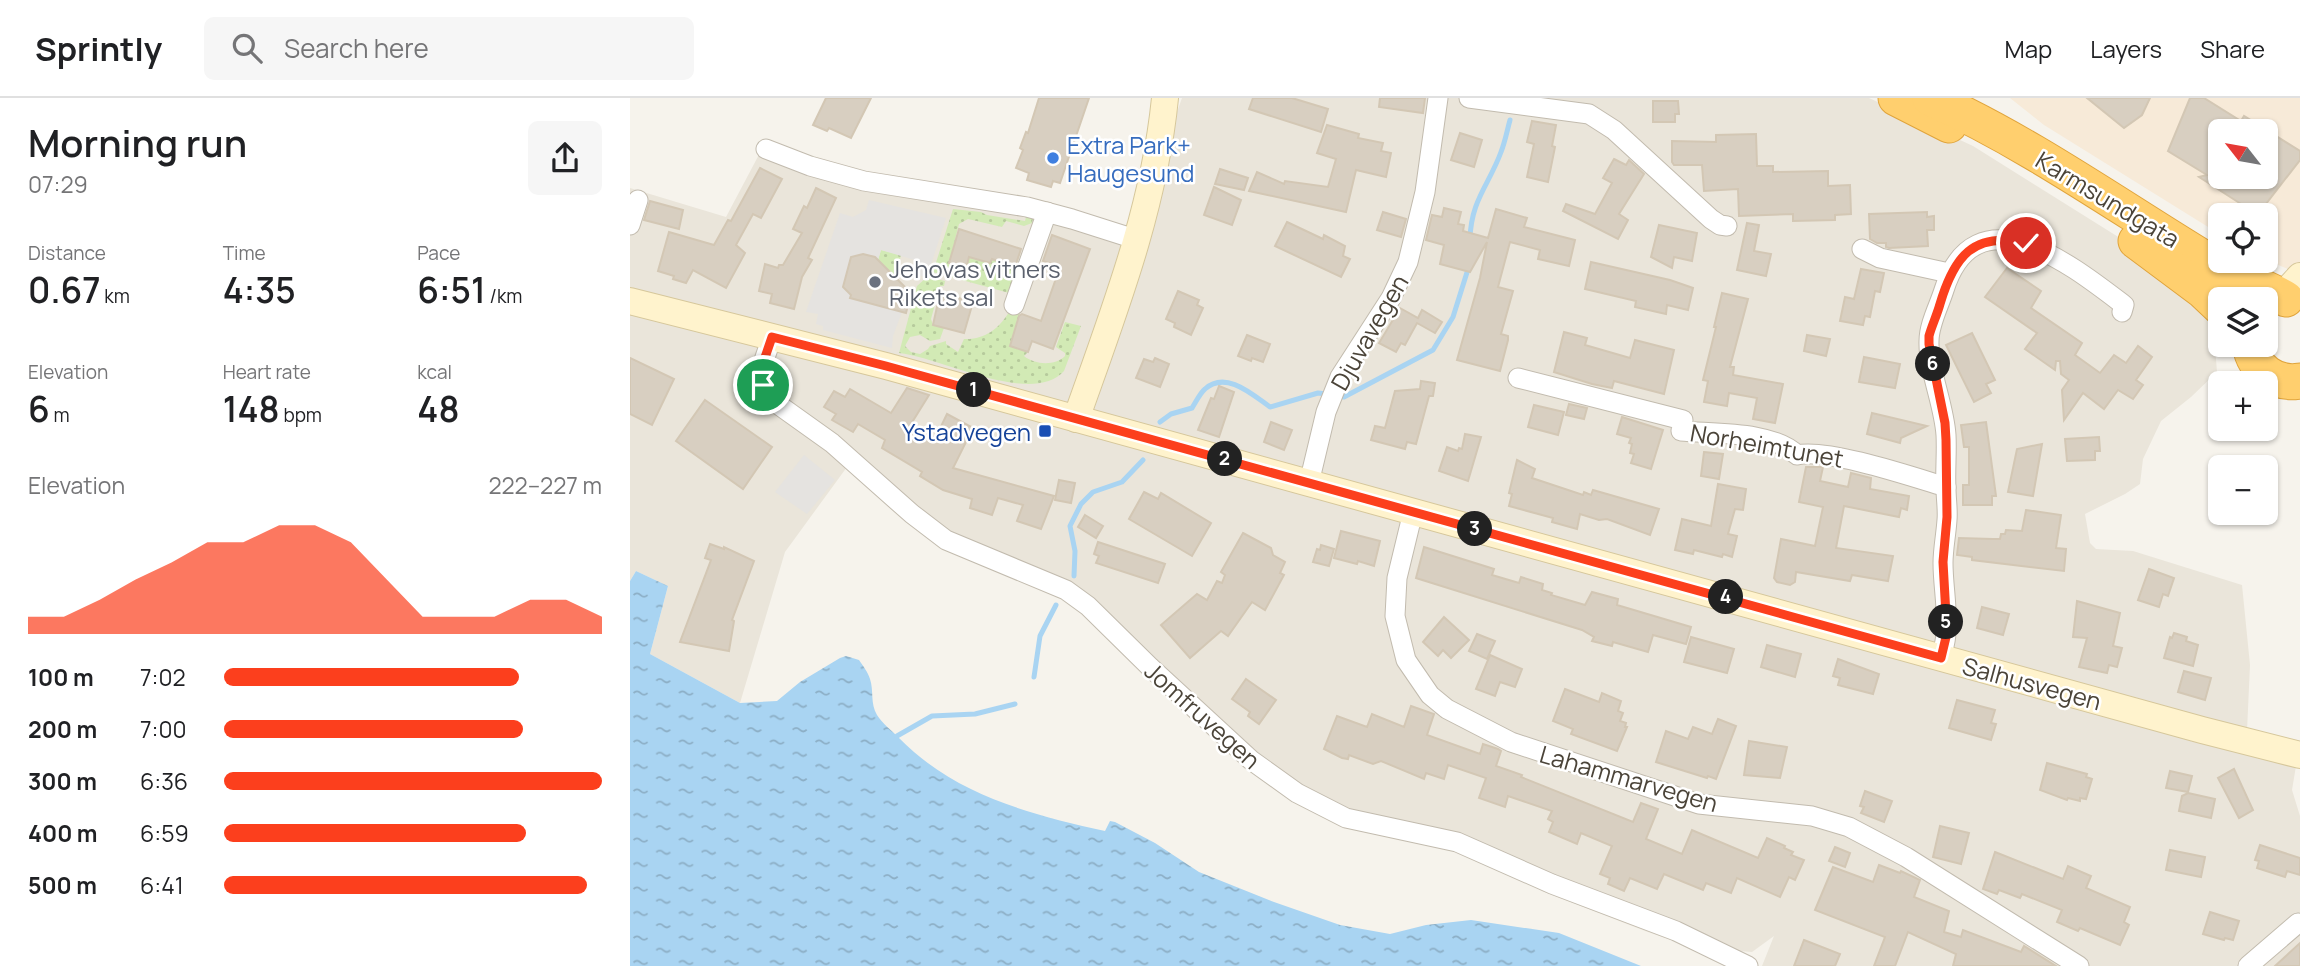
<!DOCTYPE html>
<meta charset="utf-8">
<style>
body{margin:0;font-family:Manrope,sans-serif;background:#f6f6f6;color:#202124;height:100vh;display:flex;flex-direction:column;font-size:26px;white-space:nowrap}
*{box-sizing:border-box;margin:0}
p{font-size:23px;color:#757577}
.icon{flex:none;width:38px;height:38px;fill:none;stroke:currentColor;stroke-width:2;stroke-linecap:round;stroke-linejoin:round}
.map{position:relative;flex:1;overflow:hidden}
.drawer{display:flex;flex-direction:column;background:#fff;width:630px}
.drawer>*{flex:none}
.needle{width:46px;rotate:301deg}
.tools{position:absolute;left:1578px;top:21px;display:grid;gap:14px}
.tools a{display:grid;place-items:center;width:70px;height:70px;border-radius:10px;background:#fff;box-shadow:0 2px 5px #0004;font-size:35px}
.pin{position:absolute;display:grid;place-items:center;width:60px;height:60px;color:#fff;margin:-30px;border:4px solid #fff;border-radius:50%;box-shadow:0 2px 7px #0007}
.km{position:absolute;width:35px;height:35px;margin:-18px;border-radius:50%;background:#222;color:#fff;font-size:19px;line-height:35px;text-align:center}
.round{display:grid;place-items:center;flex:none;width:74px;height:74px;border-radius:10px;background:#f6f6f6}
.overview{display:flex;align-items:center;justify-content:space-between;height:119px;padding:0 28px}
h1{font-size:38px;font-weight:600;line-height:52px}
.stats{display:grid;grid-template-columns:repeat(3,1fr);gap:10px;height:119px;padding:7px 28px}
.stats div{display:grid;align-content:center}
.stats b{font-size:35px;font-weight:600}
.stats small{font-size:19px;font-weight:400}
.stats p{font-size:19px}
.chart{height:196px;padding:14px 28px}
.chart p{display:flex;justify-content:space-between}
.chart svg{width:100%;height:126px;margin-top:7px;fill:#fc3f1d;opacity:.7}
ul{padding:0 28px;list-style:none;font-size:23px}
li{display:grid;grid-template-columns:112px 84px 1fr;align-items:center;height:52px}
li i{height:18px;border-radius:9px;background:#fc3f1d}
header{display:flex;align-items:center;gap:42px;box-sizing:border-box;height:98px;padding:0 35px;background:#fff;border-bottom:2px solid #e0e0e0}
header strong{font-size:33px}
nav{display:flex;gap:38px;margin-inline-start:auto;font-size:24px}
.search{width:490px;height:63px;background:#f6f6f6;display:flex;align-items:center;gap:18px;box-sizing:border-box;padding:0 24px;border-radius:10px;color:#757577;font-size:26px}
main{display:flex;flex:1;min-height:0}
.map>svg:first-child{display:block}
.residential{fill:#eae5da}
.commercial{fill:#f7ead8;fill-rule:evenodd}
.grass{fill:url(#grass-dots)}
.parking{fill:#e5e3e0}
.water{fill:url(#water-ripples)}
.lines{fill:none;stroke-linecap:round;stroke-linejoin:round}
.stream{stroke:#a9d4f2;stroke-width:5}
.building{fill:#d8cfc1;stroke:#d3c7b4;stroke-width:2;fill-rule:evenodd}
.street-casing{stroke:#c2bbae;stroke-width:21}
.secondary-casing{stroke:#d6c79b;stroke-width:28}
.highway-casing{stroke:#e0a43c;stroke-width:37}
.street{stroke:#fff;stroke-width:19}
.secondary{stroke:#fff3cd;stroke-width:26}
.highway{stroke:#ffcf6e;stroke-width:35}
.route-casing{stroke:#fff;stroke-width:14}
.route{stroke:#fc3f1d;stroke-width:9}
.shop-dot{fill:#3f7fe0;stroke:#fff;stroke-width:2.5}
.worship-dot{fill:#6b7280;stroke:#fff;stroke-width:2.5}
.transit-dot{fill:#1a4fb4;stroke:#fff;stroke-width:2.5}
.labels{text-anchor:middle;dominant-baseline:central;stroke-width:5;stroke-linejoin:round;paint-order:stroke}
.shop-label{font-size:24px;fill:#366cbe;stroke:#fff;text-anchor:start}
.street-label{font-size:24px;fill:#4b4439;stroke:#fff}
.worship-label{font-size:24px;fill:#5b616d;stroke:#fff;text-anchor:start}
.transit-label{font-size:24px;fill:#164399;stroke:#fff;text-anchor:end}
</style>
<header>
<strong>Sprintly</strong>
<div class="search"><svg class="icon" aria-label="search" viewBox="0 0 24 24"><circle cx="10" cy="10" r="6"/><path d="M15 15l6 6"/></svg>Search here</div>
<nav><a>Map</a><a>Layers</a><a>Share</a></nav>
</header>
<main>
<section class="drawer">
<div class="overview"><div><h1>Morning run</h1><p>07:29</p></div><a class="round"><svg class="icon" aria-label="share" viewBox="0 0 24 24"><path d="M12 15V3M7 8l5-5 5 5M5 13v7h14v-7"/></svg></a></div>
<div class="stats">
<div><p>Distance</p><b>0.67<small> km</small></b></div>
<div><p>Time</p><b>4:35</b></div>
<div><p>Pace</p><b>6:51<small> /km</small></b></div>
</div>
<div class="stats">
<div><p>Elevation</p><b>6<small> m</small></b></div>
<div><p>Heart rate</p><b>148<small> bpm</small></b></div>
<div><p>kcal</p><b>48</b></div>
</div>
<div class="chart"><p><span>Elevation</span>222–227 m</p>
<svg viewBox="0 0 160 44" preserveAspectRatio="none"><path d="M0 44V38L10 38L20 32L30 25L40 19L50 12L60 12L70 6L80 6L90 12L100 25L110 38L120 38L130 38L140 32L150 32L160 38V44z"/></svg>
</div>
<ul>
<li><b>100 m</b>7:02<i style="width:78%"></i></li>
<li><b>200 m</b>7:00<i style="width:79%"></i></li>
<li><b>300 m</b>6:36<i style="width:100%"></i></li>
<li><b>400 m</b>6:59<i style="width:80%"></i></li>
<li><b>500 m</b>6:41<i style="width:96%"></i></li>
</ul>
</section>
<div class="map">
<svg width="1670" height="868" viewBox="0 0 1670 868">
<defs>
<pattern id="grass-dots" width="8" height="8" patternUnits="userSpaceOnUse" patternTransform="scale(1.75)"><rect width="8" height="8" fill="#d2eab5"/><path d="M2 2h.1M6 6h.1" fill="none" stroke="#b6ca9c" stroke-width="1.8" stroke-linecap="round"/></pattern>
<pattern id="water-ripples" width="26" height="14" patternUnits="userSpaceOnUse" patternTransform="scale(1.75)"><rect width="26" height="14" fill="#a9d4f2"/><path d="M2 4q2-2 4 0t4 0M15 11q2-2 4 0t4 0" fill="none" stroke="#8caec5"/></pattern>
</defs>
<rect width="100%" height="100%" fill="#f6f3ec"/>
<path class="residential" d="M552,0H1239L1343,48L1581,197L1587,274L1561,299L1531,323L1513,361L1510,386L1495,396L1455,416L1460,445L1466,451L1503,453L1612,487L1620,567L1617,633L1666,668L1662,692L1670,718V868H1132L1144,838L1122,854L1082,851L1047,844L1015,833L912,793L845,755L675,705L434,497L345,456L225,358L155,454L110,605L20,556L38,488L6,473L0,483V90L96,119L133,49L507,142L527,70Z"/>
<path class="commercial" d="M1380,0H1670V176L1636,162V117H1591V137L1414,27ZM1591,33H1636V79H1591Z"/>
<g class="grass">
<path d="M323,111L351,114L357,117L395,123L396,119L403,121L402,125L394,128L376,123L372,129L338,121L329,126L319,165L336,170L340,159L360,165L367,143L377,146L371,164L387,169L379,195L303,174Z"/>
<path d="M251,152L271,157L265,182L248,162Z"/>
<path d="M297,179L315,183L314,188H310L301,221L303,227L314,230L310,241L300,243L290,237L280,239L275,248L281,254L290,256L298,251L300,248L316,243V246L328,254L334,241C354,242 369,231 379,214L390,216L381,248L398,254L394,258C405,267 425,268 435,258V255L426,249L435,224L451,228L434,273C402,309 310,259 269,255L287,188Z"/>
</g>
<g class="parking">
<path d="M239,102L316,120L297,179L285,177L288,163L251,152L248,162L233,156L221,160L213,189L221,197L220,200L272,214L263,238L262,250L193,232V228L186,226L188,216L176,214L210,115L223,119L236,112Z"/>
<path d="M174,357L205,382L177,416L145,394Z"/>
</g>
<path class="water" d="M6,473L38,488L20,556L110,605L147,603L170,584L210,560L216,558L229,562C233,568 238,574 240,581C244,593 240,605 247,617C252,625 262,633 269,640C325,697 399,716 475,733L480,723L485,724L525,745L569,774L644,804L710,827L760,836L796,827L841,822L929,835L1011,868H0V483Z"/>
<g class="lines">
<g class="stream">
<path d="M840,141C841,102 859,87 871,54C875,44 877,33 880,22"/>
<path d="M707,298L714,299L803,252L823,219L839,168"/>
<path d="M530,324L541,316L562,310C566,304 570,295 575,291C596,272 623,297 640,309L688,295L697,296"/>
<path d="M444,478L445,453L440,428L451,406L463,394L492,384L513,362"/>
<path d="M404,579L410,538L426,507"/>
<path d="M267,638L302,618L345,616L385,606"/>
</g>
</g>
<g class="building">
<path d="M196,0H241L221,40L199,30L197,33L183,27Z"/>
<path d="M409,0H459L430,85L423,83L421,89L397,82L399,75L386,70L393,52L390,50L396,34L398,35Z"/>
<path d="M623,0H662L698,11L691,34L619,11Z"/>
<path d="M750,0H795L793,15L749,9Z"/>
<path d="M1457,0H1520L1512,17L1494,30Z"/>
<path d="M1560,0H1574L1611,23L1614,18L1670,53V62L1632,111L1622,113L1569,79L1577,77L1538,53ZM1591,33H1636V79H1591Z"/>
<path d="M1023,3H1048L1049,16H1045V24H1023Z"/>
<path d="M902,23L926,27L922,48L925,49L918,84L897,79L904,46L897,44Z"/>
<path d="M697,27L729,36L728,40L753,45L751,53L761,55L756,79L726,72L716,114L619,93L627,74L654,86L655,83L698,89L706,61L687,55Z"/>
<path d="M830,35L852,42L844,69L821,62Z"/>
<path d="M1126,36L1127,68H1143V74L1198,73V88L1220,87L1221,116L1205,117V122L1163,123V116L1109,118L1108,91L1074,93L1072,67H1044L1042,64V43L1086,44V37Z"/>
<path d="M984,61L996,67L999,62L1014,76L989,116L998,122L988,141L933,113L936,106L965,116L982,85L973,80Z"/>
<path d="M130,70L152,81L131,120L123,116L106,147L115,155L96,190L63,172L56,185L43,181L44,178L28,173L39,134L84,147L98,122L101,123Z"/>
<path d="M590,71L618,80L614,92L585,86Z"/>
<path d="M584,89L611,102L602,127L574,117Z"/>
<path d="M186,90L206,100L178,160L182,162L172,179L164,211L140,205L142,196L129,193L135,166L148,170L149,167H153L172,135L163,131L174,108L177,110Z"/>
<path d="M20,103L53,112L49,131L14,122Z"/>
<path d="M814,110L831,114L828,126L834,127L833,133L858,140L866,111L897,120L894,129L945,142L939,168L908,161L910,152L880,144L868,189L883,193L871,236L878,238V242L870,273L827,262L850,180L857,144L840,174L810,166L814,147L796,142L802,117L812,119Z"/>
<path d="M753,114L776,121L771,139L747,132Z"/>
<path d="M1297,114V119L1304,118V132H1297L1298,148L1259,150L1256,149V145H1247L1240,141L1239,116Z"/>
<path d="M657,124L693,141L694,137L715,148L713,158L720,161L711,179L645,148Z"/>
<path d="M1117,125L1129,127L1124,153L1141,156L1136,178L1107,172Z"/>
<path d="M1029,127L1067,135L1062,163L1044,159L1042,170L1021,159Z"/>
<path d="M329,131L391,151L385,169L362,161L360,165L339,159L336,171L319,165Z"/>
<path d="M422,137L460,151L423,251L402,243L398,254L380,248L389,218L392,216L411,223L430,169L413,163Z"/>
<path d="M233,156L245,159L281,195L276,215L220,200L221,197L213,189L221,159Z"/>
<path d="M961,164L1040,182L1063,190L1058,212L1037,207L1036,216L1005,209L1006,203L955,191Z"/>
<path d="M1377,170L1411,193L1401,210L1452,245L1445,257L1470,275L1484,257L1496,265L1508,248L1522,259L1506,282L1513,287L1503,301L1488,292L1474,311L1453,295L1434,322L1432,292L1439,282L1431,276L1430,263H1426L1425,272L1395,251L1407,235L1355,199Z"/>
<path d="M1231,171L1254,175L1250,194L1245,193L1240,219L1235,218L1233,227L1210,223L1215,199L1224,201Z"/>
<path d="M548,193L569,202L567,207L573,210L561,237L544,229L545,225L536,221Z"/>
<path d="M310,195L343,204L334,235L303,227Z"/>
<path d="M1092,195L1118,201L1100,269H1104L1103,277L1153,286L1145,325L1123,321L1127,300L1099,295L1097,308L1074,304L1078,283L1073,282L1086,229H1084Z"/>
<path d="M770,210L788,220L792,212L812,224L805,235L787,225L775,247L771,245L766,254L749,245Z"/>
<path d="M934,234L957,240L955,247L1000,260L1005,242L1044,252L1034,296L984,283L982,290L962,286L924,274Z"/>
<path d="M1342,235L1365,282L1356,286L1361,295L1344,304L1316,247Z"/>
<path d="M617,237L640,246L633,264L622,260L621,263L608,258Z"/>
<path d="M1177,237L1200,241L1196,258L1174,253Z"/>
<path d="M1234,259L1270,266L1265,290L1229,284Z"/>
<path d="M0,260L44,281L22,327L0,316Z"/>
<path d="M525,260L539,266L530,289L506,280L514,261L523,264Z"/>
<path d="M791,283L805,285L803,298H799L786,346L777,344L775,351L741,342L745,328L755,330L765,293L790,291Z"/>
<path d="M589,288L604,294L589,339L568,332L581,300L584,301Z"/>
<path d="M277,290L299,297L281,326L305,341L317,316L343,330L323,370L424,398L411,431L387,423L393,407L368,400L362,417L340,410L342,401L313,392L290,378L292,374L252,350L255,342L228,326L223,334L202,322L206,316L194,309L204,293L215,299L220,291L261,315Z"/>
<path d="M75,302L142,349L113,391L46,343Z"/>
<path d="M939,306L957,310L954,321L936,317Z"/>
<path d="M904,307L934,314L928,337L898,329Z"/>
<path d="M1242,315L1297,328L1271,340L1270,345L1237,336Z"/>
<path d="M992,319L1033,332L1021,371L1001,365L1004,356L1000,355L1002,346L999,345L1001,340L987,336Z"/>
<path d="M641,324L662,332L654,352L634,344Z"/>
<path d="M1356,324L1366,398H1362V407H1333V387H1339V349H1334L1331,327Z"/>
<path d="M835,336L851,339L838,383L809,373L817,349L828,353L829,350L832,351Z"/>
<path d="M1469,339L1470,353H1465V362L1437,363L1435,341Z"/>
<path d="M1412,346L1403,398L1378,394L1387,351Z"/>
<path d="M1074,354L1093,356L1089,381L1071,378Z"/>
<path d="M887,362L905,371L902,380L953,397L954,394L961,397L963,392L1029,411L1020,437L977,421L969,422L950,416L947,431L922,424L923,420L879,408L882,396L879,395Z"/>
<path d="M1176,369H1193L1190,383L1218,389L1221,375L1241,380L1240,391L1279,398L1277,412L1271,410L1269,419L1214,408L1206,450L1263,458L1258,483L1222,477L1220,483L1166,474L1165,484L1160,487L1147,484L1144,480L1151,441L1185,448L1193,409L1169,404Z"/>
<path d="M429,382L445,385L441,405L425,402Z"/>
<path d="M1088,386L1116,391L1113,412L1105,411L1098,436L1107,438L1102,459L1093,456L1092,459L1064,452L1063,456L1045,452L1052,421L1081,428Z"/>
<path d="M514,394L528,401L531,395L581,425L562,458L499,421Z"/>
<path d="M1396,412L1431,417L1426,450L1436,451L1434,473L1342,462V459L1327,457L1329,440L1363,441H1370L1371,436H1375L1376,432L1392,433Z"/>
<path d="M455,417L473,428L466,440L448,429Z"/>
<path d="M711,433L750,443L744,468L728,463L727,466L704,460Z"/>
<path d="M613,435L641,450L643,457L655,464L650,475L654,477L635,512L622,504L598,538L591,533L560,560L531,527L567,496L577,502L587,483L592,485L595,477L591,474Z"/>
<path d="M468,444L535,466L528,485L466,465L469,458L464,456Z"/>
<path d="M80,446L94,451V449L124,463L102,522L104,523L99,553L50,544L81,462L75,460Z"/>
<path d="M691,447L704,451L699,468L683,464L687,451L690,452Z"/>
<path d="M794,449L864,471L862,477L889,485L891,479L913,486L912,492L922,495L921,497L955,507L962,494L988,501L987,507L1061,529L1056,546L1023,537L1018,554L983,544L982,548L962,543L964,539L952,532L786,480Z"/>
<path d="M1519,471L1544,480L1538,498L1533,496L1529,509L1508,502Z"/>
<path d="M1447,503L1490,515L1483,548L1492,550L1487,569L1479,567L1477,575L1449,569L1457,540L1443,539Z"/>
<path d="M1352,509L1379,516L1373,537L1347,530Z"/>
<path d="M814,519L839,542L821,560L813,552L808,558L793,544Z"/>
<path d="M1544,535L1557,539L1556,543L1568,547L1563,568L1534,560L1540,539L1542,540Z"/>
<path d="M847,536L865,543L857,561L839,553Z"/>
<path d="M1061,539L1104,551L1097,575L1054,564Z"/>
<path d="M1137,547L1171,556L1165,579L1131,569Z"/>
<path d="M860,557L892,571L885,589L870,584L865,598L846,591Z"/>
<path d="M1208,561L1249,576L1243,596L1208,587L1210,580L1203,578Z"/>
<path d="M1554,573L1581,580L1575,602L1548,594Z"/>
<path d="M616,581L646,602L629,626L618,618L620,614L602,601Z"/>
<path d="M935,591L969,604L972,595L991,603L988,613L993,615L990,623L996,625L995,629H997L987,653L941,636L943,631L923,623Z"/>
<path d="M1327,602L1365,612L1361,625L1366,626L1361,642L1319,630Z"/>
<path d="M781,608L804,616L797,637L850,656L853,646L868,651L871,653L866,668L892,677L891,679L1003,724L1011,705L1028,711L1016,741L1052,756L1062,732L1128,760L1137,740L1155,748L1154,750L1163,754L1161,757L1174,762L1165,782L1159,779L1150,799L1107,780L1101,795L1076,785L1073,792L1034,776L1027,791L1000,780L994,793L978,786L980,780L970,776L982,748L951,735L947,746L919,734L923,724L918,721L922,713L878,698L875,709L849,700L856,680L818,667L814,681L796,675L794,681L751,663L743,666L719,657L718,661L712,660L694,651L707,618L737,629L742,616L774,629Z"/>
<path d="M1088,621L1106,628L1086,681L1078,678L1077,680L1026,664L1036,633L1058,641L1063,629L1082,636Z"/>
<path d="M1119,643L1157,649L1150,680L1114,677Z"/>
<path d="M1417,665L1457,676L1456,679L1462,681L1456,701L1450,700V703L1438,700L1437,702L1410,692Z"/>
<path d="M1604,671L1623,712L1609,720L1588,680Z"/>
<path d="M1540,673L1562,678L1558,694L1536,690Z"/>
<path d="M1235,693L1262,703L1254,724L1231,715L1234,709L1230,708Z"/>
<path d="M1558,695L1585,701L1581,720L1549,713L1552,698Z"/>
<path d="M1310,728L1339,735L1331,766L1303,759Z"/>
<path d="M1630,747L1670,760V777L1657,773L1655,779L1627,770L1629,763L1625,762Z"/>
<path d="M1205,749L1220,755L1215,769L1199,763Z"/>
<path d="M1540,752L1575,759L1571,779L1536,772Z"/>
<path d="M1365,754L1433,781L1438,768L1461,778L1456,790L1500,809L1494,824L1499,827L1490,847L1450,830L1448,833L1427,824L1432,812L1392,796L1390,800L1369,792L1367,796L1353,791Z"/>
<path d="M1249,767L1270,775L1271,773L1290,782L1284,799L1319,813L1314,834L1331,839L1333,832L1391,854L1394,848L1426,868H1323L1326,856L1278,834L1265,868H1244L1255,839L1185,812L1203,769L1243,784Z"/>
<path d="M1580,814L1609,823L1603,842L1595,840L1594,842L1573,836Z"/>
<path d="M1174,842L1210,856L1205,868H1164Z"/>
<path d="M1670,845V868H1645Z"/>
</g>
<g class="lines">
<defs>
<g id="street">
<path d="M839,0L959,16L984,32L1081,121L1090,127L1097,128"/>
<path d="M136,51L180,68L234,83L397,109L442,121L508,142"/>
<path d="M0,127L8,102"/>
<path d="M1232,151L1250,160L1319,175"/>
<path d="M384,207L417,114"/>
<path d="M142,239L131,271L133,287L139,300L202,345L282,416L316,442L436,492L458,508L520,569L621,662L667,695L716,720L827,744L922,786L1046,833L1118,868"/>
<path d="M888,280L1053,322L1051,333C1084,336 1143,333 1167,357C1197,350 1283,379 1316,389"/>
<path d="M679,385L696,314L710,279L761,200L778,164L795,94L808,0"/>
<path d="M783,414L767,480L765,518L776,562L800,597L817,611L881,644L1069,706L1182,718L1219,729L1276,759L1449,868"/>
<path d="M1311,560C1313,552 1316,543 1316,534C1318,511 1313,488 1313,465C1313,451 1316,437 1317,422C1318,412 1316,401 1316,390C1315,373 1317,355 1316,337C1314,306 1298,272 1299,243C1299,226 1309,208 1314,192C1346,90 1444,169 1494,207L1492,214"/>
<path d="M1618,868L1668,825"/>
</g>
<g id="secondary">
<path d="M1656,201L1660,189L1670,178"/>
<path d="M0,203L256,268L1572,632L1670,657"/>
<path d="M446,321C483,216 524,112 535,0"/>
</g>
<g id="highway">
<path d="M1266,0L1319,27"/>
<path d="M1300,0C1402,46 1493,112 1588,169C1610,181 1634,188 1656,201"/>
<path d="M1506,143L1573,193L1591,210"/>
<path d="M1620,247C1624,271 1645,287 1670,283"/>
</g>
</defs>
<use href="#street" class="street-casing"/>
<use href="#secondary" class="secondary-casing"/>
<use href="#highway" class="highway-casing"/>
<use href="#street" class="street"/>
<use href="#secondary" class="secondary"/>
<use href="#highway" class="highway"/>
</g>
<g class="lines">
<defs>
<path id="route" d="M133,287L131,271L142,239L256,268L1311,560L1317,535L1313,464L1317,419L1316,342L1315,325L1299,246V238C1302,227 1307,217 1310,206C1324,159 1343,133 1396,145"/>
</defs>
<use href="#route" class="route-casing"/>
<use href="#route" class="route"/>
</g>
<circle class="shop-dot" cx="423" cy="60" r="7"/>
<circle class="worship-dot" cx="245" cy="184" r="7"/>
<rect class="transit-dot" x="408" y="326" width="14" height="14" rx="3.5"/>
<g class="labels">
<g class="shop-label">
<text x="437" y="46">Extra Park+<tspan x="437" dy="28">Haugesund</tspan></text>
</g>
<g class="street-label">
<text transform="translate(1478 101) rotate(31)">Karmsundgata</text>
<text transform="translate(739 234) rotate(-60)">Djuvavegen</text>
<text transform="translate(1137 347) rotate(10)">Norheimtunet</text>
<text transform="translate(1402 585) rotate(15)">Salhusvegen</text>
<text transform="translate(573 617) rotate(42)">Jomfruvegen</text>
<text transform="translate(999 680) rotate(16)">Lahammarvegen</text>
</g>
<g class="worship-label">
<text x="259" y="170">Jehovas vitners<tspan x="259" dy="28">Rikets sal</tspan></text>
</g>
<g class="transit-label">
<text x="401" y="333">Ystadvegen</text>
</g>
</g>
</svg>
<div class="tools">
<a><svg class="needle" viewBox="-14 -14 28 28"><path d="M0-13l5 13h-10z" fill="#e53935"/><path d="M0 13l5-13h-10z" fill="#757577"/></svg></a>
<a><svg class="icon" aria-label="locate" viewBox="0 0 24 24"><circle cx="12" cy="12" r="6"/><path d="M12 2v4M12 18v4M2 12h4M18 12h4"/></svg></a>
<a><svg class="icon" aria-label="layers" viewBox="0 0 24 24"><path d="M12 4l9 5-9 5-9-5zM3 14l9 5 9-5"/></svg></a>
<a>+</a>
<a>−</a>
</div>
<div class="pin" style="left:133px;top:287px;background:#1e9e55"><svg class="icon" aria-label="arrive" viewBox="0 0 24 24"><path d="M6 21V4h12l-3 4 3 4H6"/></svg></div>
<div class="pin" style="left:1396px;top:145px;background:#d93025"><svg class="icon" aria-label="check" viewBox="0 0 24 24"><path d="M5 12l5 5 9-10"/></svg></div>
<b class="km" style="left:344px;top:292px">1</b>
<b class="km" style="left:595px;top:361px">2</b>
<b class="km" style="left:845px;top:431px">3</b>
<b class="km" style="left:1096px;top:499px">4</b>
<b class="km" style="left:1316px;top:524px">5</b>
<b class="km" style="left:1303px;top:266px">6</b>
</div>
</main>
